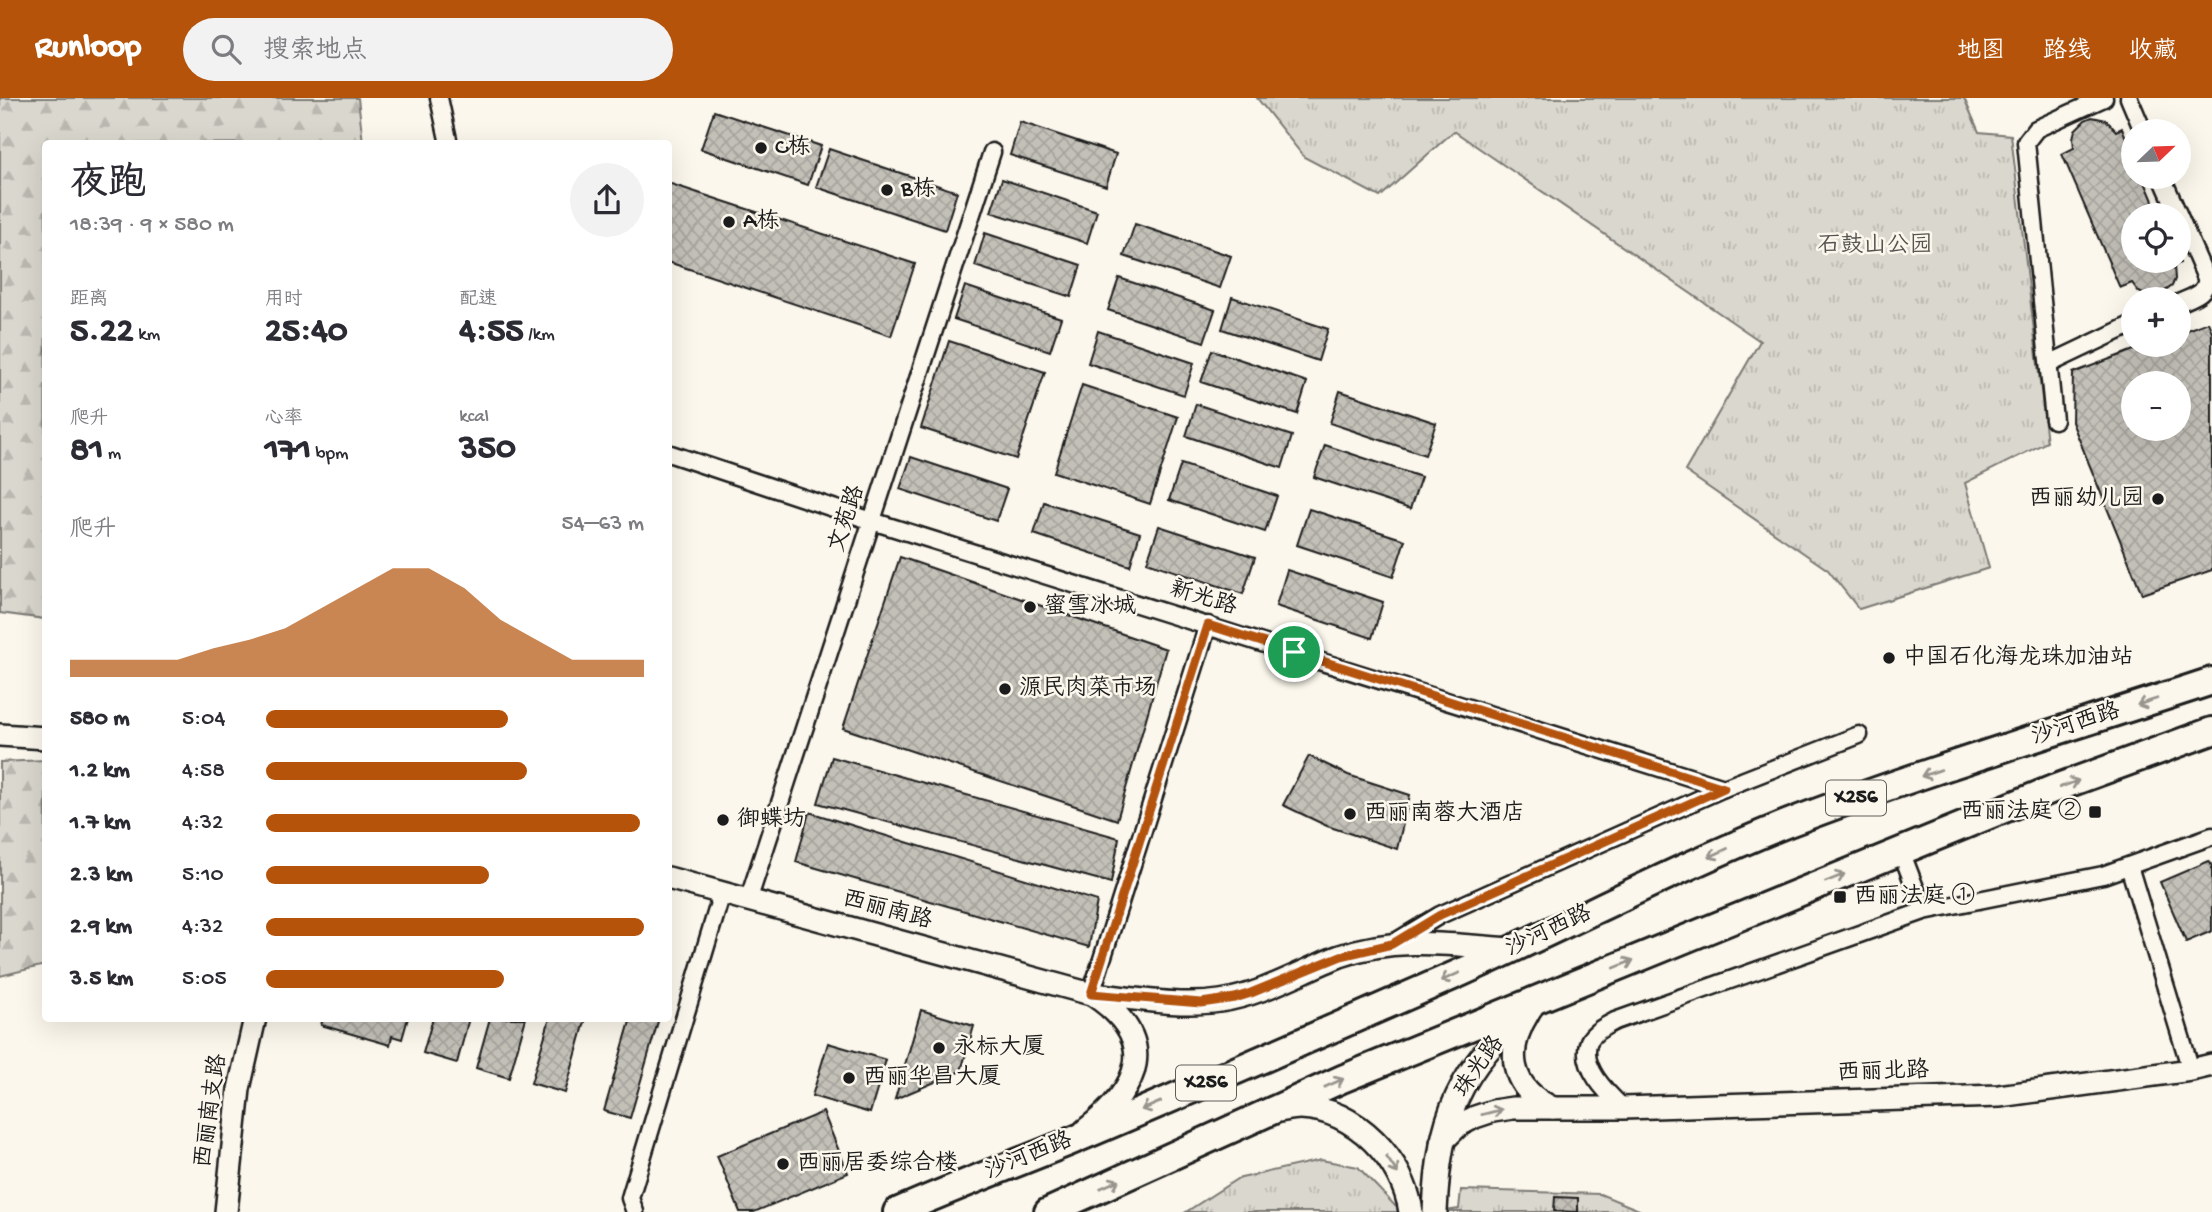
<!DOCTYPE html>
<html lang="zh">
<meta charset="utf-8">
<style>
body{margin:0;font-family:"Gochi Hand","LXGW WenKai TC",sans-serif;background:#f2f2f3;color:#2b2b33;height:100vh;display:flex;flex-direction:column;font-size:26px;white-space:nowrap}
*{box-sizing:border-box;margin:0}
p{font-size:23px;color:#7c7c81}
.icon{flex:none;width:38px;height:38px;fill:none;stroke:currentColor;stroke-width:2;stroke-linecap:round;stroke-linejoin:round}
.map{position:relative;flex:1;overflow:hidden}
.drawer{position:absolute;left:42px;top:42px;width:630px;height:882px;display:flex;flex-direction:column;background:#fff;border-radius:7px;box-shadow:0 7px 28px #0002}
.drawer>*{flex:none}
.needle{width:46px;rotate:67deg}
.tools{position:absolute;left:2121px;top:21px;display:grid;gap:14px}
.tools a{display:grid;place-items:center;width:70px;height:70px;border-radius:50%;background:#fff;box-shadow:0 7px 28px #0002;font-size:35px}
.pin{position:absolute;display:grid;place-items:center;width:60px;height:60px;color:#fff;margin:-30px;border:4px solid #fff;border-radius:50%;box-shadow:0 2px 7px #0007}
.round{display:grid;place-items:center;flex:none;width:74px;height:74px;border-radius:37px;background:#f2f2f3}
.head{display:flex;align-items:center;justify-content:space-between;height:119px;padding:0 28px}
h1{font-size:38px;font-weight:700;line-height:52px}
.stats{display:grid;grid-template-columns:repeat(3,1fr);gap:10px;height:119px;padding:7px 28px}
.stats div{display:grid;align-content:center}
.stats b{font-size:35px;font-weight:700}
.stats small{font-size:19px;font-weight:400}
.stats p{font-size:19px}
.chart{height:196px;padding:14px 28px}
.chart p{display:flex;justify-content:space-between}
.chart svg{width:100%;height:126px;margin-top:7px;fill:#b45309;opacity:.7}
ul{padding:0 28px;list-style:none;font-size:23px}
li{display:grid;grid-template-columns:112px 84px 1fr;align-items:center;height:52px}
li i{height:18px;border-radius:9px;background:#b45309}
header{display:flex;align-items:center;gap:42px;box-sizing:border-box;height:98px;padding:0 35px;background:#b45309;color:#fff}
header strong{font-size:33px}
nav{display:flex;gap:38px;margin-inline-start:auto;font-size:24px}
.search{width:490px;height:63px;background:#f2f2f3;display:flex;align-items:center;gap:18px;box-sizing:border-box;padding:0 24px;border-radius:38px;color:#7c7c81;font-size:26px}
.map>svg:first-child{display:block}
.forest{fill:url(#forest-firs);stroke:#7b7a75;stroke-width:2}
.park{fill:url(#park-tufts);stroke:#7b7a75;stroke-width:2}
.building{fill:url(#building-cross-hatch);stroke:#1c1c1c;stroke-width:2;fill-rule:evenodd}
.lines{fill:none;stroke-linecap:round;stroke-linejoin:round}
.minor-casing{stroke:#1c1c1c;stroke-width:21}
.tertiary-casing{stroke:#1c1c1c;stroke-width:26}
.secondary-casing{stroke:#1c1c1c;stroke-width:28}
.primary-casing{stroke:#1c1c1c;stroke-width:32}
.minor{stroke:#fbf7ec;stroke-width:16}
.tertiary{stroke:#fbf7ec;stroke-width:21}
.secondary{stroke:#fbf7ec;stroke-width:23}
.primary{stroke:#fbf7ec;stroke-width:26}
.oneway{stroke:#97948e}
.route-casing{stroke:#fff;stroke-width:14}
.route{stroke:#b45309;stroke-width:9}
.poi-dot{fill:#1c1c1c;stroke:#fbf7ec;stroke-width:2.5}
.labels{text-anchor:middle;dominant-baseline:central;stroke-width:5;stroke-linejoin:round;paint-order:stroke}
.shield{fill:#fbf7ec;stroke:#5f5e5a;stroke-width:2}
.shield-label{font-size:21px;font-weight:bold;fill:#1c1c1c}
.poi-label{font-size:23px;fill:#1c1c1c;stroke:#fbf7ec;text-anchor:start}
.park-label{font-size:23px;fill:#555451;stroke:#fbf7ec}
.street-label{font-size:23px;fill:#1c1c1c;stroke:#fbf7ec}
</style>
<header>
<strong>Runloop</strong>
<div class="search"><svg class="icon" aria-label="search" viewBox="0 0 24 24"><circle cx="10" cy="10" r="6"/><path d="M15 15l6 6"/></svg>搜索地点</div>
<nav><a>地图</a><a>路线</a><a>收藏</a></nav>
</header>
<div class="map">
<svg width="2212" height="1114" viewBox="0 0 2212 1114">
<defs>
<pattern id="forest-firs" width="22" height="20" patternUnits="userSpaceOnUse" patternTransform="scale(1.75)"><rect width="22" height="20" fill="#dad7ce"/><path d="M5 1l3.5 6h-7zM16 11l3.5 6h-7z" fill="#bab8b0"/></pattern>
<pattern id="park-tufts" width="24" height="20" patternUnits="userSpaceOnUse" patternTransform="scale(1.75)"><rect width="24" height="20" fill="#dad7ce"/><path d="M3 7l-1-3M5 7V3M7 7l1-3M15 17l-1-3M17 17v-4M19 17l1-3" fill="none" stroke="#bab8b0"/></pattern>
<pattern id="building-cross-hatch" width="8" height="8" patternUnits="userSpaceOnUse" patternTransform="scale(1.75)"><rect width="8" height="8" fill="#c3c0b8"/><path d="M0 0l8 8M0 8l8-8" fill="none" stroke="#a7a49e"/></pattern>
</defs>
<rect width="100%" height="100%" fill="#fbf7ec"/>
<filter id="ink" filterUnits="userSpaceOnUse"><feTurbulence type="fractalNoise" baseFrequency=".0143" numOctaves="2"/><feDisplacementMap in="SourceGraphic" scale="14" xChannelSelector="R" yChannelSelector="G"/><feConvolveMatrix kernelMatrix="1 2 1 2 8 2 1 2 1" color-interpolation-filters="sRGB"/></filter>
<g filter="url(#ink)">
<g class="forest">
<path d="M0,0H358L363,45L46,46L45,521L0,515Z"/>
<path d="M46,662L45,867L0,878V664Z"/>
</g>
<g class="park">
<path d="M1257,0H1964L1979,34L2011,37L2047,344L1965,385L1989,470L1859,511L1828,472L1685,373L1760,243L1454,33L1380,99L1304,59Z"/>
<path d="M1321,1062L1358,1069L1401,1114H1186L1237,1081Z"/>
<path d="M1461,1092L1600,1096L1644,1114H1437L1459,1111Z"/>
</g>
<g class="building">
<path d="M714,13L821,48L808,87L701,51Z"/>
<path d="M2092,19L2106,22L2116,33L2122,30L2133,56V79H2143L2159,117H2133V163L2179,162L2180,165L2174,168L2175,181L2172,188L2160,197H2145L2139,194L2132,185L2120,190L2062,56L2074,50L2073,40L2075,32L2085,22Z"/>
<path d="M1020,24L1116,56L1106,88L1010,57Z"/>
<path d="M829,51L957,94L945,132L816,89Z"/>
<path d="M1002,81L1097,113L1087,145L991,114Z"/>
<path d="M668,85L915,166L891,238L668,164Z"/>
<path d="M1135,126L1231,158L1220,190L1124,158Z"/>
<path d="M985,135L1081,167L1071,199L975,168Z"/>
<path d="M1119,180L1215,212L1204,244L1108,212Z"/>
<path d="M965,188L1061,220L1050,253L954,221Z"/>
<path d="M1232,199L1328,231L1318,263L1222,231Z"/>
<path d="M2208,224L2212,234V472L2142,496L2072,324L2073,275L2147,247H2179V235ZM2133,285H2179V331H2133Z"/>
<path d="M1098,233L1194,265L1184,297L1088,265Z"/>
<path d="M949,243L1045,274L1016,361L921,330Z"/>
<path d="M1212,252L1307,284L1297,316L1201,284Z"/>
<path d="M1082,287L1178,319L1150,406L1054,374Z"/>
<path d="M1340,293L1436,325L1425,357L1330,325Z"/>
<path d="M1196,306L1292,338L1282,370L1186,338Z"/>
<path d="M1325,347L1421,379L1410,411L1314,379Z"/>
<path d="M911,359L1007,391L996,423L900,391Z"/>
<path d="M1181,366L1277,398L1265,434L1169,402Z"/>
<path d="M1044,404L1140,435L1130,468L1034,436Z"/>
<path d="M1309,411L1405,442L1393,479L1297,447Z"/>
<path d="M1159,428L1255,459L1243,496L1147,464Z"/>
<path d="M900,459L1166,551L1117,722L843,630Z"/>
<path d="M1287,472L1383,504L1372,540L1276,508Z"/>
<path d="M1309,658L1348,677L1410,697L1397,751L1327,728L1283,707Z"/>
<path d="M832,659L1119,740L1111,785L818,705Z"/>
<path d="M809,714L1097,803L1089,849L796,764Z"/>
<path d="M2209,763L2212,768V833L2186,844L2160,784Z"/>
<path d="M921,912L974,928L961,973L895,1001Z"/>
<path d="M323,920H408L402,941L392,938L390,947L321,927Z"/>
<path d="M433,920H469L457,965L423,955Z"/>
<path d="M490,920H526L509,980L476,970Z"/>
<path d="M550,920H586L565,995L531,985Z"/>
<path d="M631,920H659L630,1020L604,1013Z"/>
<path d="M828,945L886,962L870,1015L812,998Z"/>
<path d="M823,1014L848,1075L754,1114H740L717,1058Z"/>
<path d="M1555,1099L1578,1100V1114L1554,1113Z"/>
</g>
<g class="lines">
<defs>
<g id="minor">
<path d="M439,0L449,46"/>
<path d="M2129,0L2143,33"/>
<path d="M2162,79L2206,180C2208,196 2191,199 2179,205"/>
<path d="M2049,266L2133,226"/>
<path d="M2054,322L2026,44L2036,31L2104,0"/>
<path d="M668,355L872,423L1724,690"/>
<path d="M1901,753L1924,813"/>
<path d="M2129,768L2191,972"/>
<path d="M748,803L992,54"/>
<path d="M1392,846L1440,817L1724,690L1859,637"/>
<path d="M1091,896L1208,527"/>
<path d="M1623,1010C1607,995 1579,968 1589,943C1594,933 1606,928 1615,923L1924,813L2103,777L2212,738"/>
<path d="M635,1114L630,1100L722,795"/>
</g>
<g id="tertiary">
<path d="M0,637L46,640"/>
<path d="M668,780L1091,896C1133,900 1178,909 1220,903C1262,897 1301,873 1340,858C1396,838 1453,847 1511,851"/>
<path d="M1529,914C1505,952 1509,990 1553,1010"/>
<path d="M1085,1032C1140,990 1161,942 1093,897"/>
<path d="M1441,1045L1458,1028L1475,1019L1493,1013L1513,1010H1623L1999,998L2191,972L2212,967"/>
<path d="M226,1114L239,991L255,920"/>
</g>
<g id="secondary">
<path d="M1278,1012C1285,1011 1293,1009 1300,1009C1355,1010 1404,1063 1411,1114"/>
<path d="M1435,1114C1439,1018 1458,972 1531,909"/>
</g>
<g id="primary">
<path d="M897,1114C954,1089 1012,1067 1069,1044C1200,989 1331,931 1462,874C1570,826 1676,770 1786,726C1926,672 2070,630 2212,583"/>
<path d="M1048,1114L1342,981L2053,691L2212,633"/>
</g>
</defs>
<use href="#minor" class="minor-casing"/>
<use href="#tertiary" class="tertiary-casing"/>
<use href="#secondary" class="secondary-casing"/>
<use href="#primary" class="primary-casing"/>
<use href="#minor" class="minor"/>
<use href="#tertiary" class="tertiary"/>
<use href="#secondary" class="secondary"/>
<use href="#primary" class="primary"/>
</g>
<defs><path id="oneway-shaft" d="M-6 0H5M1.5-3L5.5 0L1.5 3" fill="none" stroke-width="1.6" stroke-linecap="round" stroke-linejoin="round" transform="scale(1.75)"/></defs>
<g class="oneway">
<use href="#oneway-shaft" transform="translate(2147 604) rotate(162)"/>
<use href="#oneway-shaft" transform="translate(1931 675) rotate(161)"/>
<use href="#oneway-shaft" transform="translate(2069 686) rotate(-20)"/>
<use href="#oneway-shaft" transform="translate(1718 755) rotate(155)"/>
<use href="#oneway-shaft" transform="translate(1835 780) rotate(-22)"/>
<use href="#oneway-shaft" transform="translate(1624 866) rotate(-22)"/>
<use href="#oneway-shaft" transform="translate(1450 879) rotate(156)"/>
<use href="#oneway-shaft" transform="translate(1334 985) rotate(-24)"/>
<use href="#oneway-shaft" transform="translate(1151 1008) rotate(157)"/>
<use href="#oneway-shaft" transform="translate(1492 1014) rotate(-14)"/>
<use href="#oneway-shaft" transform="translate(1392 1067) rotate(56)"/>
<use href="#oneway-shaft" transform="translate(1110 1086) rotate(-24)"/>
</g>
</g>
<g class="lines" filter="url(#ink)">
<defs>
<path id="route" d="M1208,527L1724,690L1440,817L1392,846L1341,858L1251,895L1235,900L1201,905L1091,896Z"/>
</defs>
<use href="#route" class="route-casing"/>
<use href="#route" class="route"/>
</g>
<g class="poi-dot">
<circle cx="761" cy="50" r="7"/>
<circle cx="887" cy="92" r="7"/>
<circle cx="729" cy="124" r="7"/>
<circle cx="2158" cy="401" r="7"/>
<circle cx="1030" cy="509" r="7"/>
<circle cx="1889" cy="560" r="7"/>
<circle cx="1005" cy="591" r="7"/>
<rect x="2088" y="707" width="14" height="14" rx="3.5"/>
<circle cx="1350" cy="716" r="7"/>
<circle cx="723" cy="722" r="7"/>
<rect x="1833" y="792" width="14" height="14" rx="3.5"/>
<circle cx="939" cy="950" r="7"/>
<circle cx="849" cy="980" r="7"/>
<circle cx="783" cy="1066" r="7"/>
</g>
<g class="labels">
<g class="shield">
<rect x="1826" y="682.5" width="60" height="35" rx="5"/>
<rect x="1176" y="967.5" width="60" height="35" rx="5"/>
</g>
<g class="shield-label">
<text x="1856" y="700">X256</text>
<text x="1206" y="985">X256</text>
</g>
<g class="poi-label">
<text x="775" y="50">C栋</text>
<text x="901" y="92">B栋</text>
<text x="743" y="124">A栋</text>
<text x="2144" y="401" text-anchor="end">西丽幼儿园</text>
<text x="1044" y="509">蜜雪冰城</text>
<text x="1903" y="560">中国石化海龙珠加油站</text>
<text x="1019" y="591">源民肉菜市场</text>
<text x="2081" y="714" text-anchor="end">西丽法庭 ②</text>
<text x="1364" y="716">西丽南蓉大酒店</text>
<text x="737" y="722">御蝶坊</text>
<text x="1854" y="799">西丽法庭 ①</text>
<text x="953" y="950">永标大厦</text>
<text x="863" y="980">西丽华昌大厦</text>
<text x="797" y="1066">西丽居委综合楼</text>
</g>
<g class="park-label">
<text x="1875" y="148">石鼓山公园</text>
</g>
<g class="street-label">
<text transform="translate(848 421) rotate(-72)">文苑路</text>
<text transform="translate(1203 501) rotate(17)">新光路</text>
<text transform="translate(2076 627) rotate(-18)">沙河西路</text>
<text transform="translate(887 813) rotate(15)">西丽南路</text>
<text transform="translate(1549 834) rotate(-25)">沙河西路</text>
<text transform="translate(1480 969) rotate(-55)">珠光路</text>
<text transform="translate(1883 975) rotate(-2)">西丽北路</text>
<text transform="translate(212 1013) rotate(-82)">西丽南支路</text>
<text transform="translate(1029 1059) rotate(-22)">沙河西路</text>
</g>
</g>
</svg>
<div class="tools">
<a><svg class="needle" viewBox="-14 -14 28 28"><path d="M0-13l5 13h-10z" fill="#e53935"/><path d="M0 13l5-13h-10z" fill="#7c7c81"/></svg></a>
<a><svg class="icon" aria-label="locate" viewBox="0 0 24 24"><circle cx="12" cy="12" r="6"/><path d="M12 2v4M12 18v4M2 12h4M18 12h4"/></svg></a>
<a>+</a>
<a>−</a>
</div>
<div class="pin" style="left:1294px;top:554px;background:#1e9e55"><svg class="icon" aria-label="arrive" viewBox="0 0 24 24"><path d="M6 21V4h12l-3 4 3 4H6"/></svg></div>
<section class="drawer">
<div class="head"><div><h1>夜跑</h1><p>18:39 · 9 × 580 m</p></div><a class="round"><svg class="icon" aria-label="share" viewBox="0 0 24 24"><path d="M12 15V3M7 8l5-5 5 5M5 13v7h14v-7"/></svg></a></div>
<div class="stats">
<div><p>距离</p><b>5.22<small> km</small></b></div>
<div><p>用时</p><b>25:40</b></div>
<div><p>配速</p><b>4:55<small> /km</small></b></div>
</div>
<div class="stats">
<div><p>爬升</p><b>81<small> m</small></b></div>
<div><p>心率</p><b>171<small> bpm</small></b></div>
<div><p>kcal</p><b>350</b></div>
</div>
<div class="chart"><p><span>爬升</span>54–63 m</p>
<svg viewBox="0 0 160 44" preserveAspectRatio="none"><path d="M0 44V38L10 38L20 38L30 38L40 34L50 31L60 27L70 20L80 13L90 6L100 6L110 13L120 24L130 31L140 38L150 38L160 38V44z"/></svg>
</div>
<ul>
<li><b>580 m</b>5:04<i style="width:64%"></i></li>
<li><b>1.2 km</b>4:58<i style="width:69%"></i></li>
<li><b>1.7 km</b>4:32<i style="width:99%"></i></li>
<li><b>2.3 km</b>5:10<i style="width:59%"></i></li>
<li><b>2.9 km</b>4:32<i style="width:100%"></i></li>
<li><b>3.5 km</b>5:05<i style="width:63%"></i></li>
</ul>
</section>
</div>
